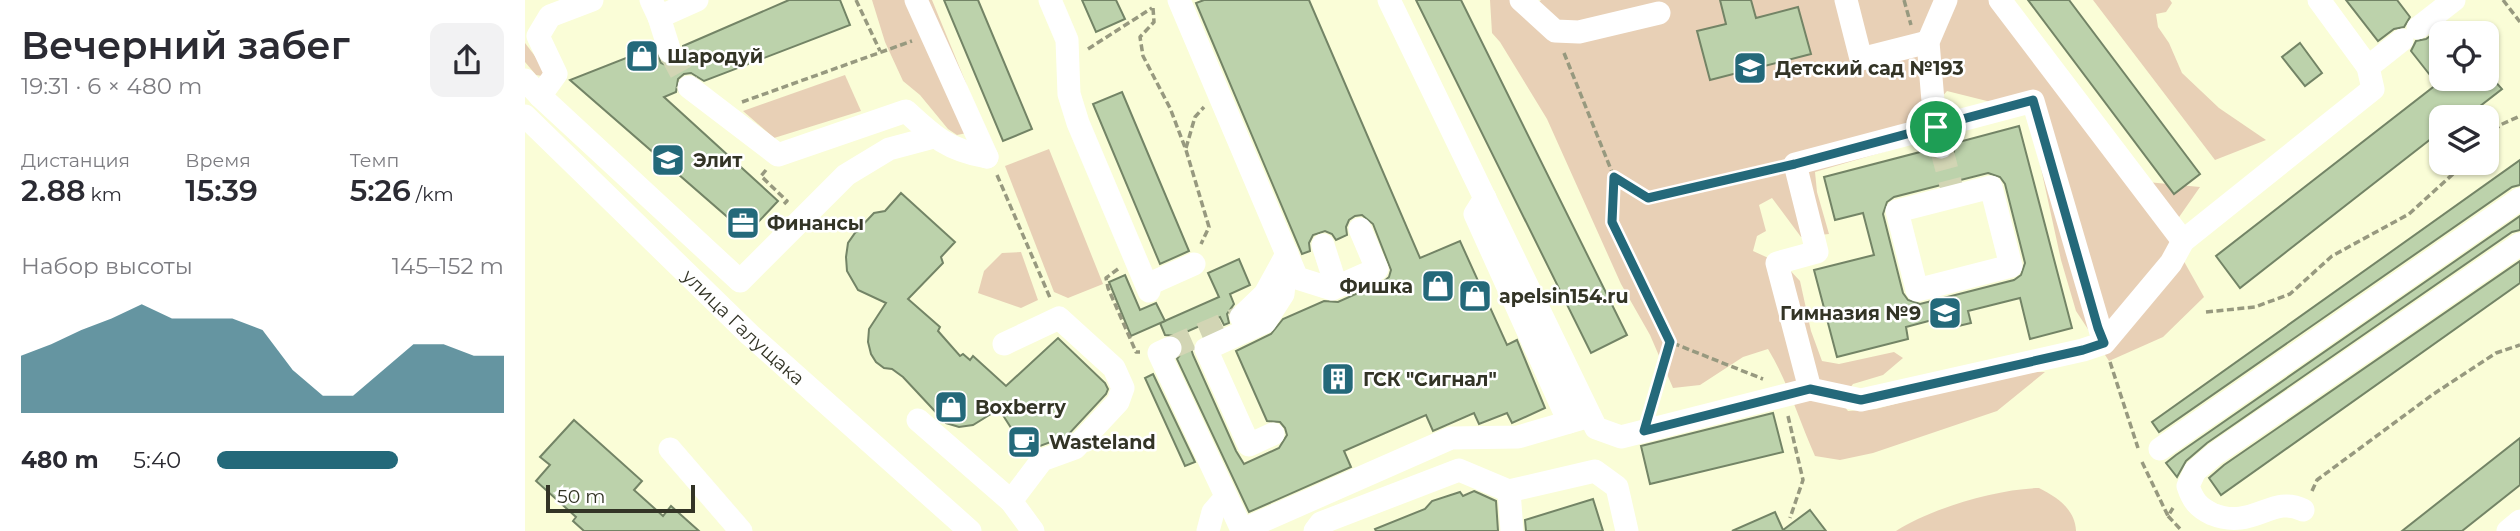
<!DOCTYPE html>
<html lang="ru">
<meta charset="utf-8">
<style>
body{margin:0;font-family:Montserrat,sans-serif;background:#f2f2f3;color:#2b2b33;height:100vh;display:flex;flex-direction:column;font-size:26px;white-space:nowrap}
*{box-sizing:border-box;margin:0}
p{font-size:23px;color:#7c7c81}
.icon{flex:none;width:38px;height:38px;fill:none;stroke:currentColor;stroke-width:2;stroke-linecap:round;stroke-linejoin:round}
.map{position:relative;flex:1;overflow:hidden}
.details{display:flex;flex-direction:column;background:#fff;width:525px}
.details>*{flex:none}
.tools{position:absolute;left:1904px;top:21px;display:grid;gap:14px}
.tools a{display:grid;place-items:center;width:70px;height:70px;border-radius:14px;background:#fff;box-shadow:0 2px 5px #0004;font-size:35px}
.scale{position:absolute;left:21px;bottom:18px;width:149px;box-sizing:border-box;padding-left:7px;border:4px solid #333426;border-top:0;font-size:19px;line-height:24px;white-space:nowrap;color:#333426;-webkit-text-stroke:5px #fff;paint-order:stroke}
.pin{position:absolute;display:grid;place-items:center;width:60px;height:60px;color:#fff;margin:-30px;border:4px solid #fff;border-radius:50%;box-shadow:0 2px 7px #0007}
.round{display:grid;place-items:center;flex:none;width:74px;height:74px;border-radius:14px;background:#f2f2f3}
.head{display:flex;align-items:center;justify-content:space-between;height:119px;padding:0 21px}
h1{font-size:38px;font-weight:600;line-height:52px}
.metrics{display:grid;grid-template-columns:repeat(3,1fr);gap:10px;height:119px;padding:7px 21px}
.metrics div{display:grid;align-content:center}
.metrics b{font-size:30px;font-weight:600}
.metrics small{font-size:19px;font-weight:400}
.metrics p{font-size:19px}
.chart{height:196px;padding:14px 21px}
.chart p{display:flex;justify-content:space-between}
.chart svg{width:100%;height:126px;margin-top:7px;fill:#24697a;opacity:.7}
ul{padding:0 21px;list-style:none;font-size:23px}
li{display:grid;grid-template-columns:112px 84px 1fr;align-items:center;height:52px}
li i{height:18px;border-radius:9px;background:#24697a}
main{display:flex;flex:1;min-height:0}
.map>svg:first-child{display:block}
.green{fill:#e8d0b6}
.building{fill:#bcd2ab;stroke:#738466;stroke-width:2;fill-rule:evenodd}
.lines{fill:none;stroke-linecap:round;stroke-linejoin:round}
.minor-tunnel{stroke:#d2d5b4;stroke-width:23;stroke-dasharray:23 11;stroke-linecap:butt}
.path{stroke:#97997f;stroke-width:3.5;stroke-dasharray:7 3.5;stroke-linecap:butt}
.minor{stroke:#fff;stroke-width:23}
.route-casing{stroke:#fff;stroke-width:14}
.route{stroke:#24697a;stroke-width:9}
.labels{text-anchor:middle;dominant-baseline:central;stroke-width:5;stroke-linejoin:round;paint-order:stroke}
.poi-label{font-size:19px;font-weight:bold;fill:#333426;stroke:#fff;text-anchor:start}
.street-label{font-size:19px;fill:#333426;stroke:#fff}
</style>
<main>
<section class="details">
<div class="head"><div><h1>Вечерний забег</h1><p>19:31 · 6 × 480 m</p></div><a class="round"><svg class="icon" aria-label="share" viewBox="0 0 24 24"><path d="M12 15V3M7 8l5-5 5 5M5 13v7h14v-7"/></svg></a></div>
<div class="metrics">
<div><p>Дистанция</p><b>2.88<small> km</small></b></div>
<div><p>Время</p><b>15:39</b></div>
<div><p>Темп</p><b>5:26<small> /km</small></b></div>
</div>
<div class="chart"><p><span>Набор высоты</span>145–152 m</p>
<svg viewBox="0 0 160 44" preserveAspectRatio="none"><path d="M0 44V24L10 20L20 15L30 11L40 6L50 11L60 11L70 11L80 15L90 29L100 38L110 38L120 29L130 20L140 20L150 24L160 24V44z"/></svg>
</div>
<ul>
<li><b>480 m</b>5:40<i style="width:63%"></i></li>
</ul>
</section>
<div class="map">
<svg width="1995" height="531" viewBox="0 0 1995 531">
<rect width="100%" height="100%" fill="#fafdd7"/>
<g class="green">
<path d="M347,0H407L441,83L448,113L442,133L432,135L423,129L395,95L378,81L360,42Z"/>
<path d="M965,0H991L1004,12L1016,0H1483L1622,182L1675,187L1643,233L1679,297L1638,337L1584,361L1551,311L1536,260L1515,164L1501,115L1462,101L1422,91L1394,123L1362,151L1290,172L1292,192L1304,234L1276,237L1247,198L1234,205L1241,231L1232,236L1228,251L1261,266L1275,281L1286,331L1297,361L1314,364L1369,352L1378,358L1358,375L1328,384L1315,401L1323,411L1351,409L1490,372H1520L1472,411L1348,453L1315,460L1290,456C1274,420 1263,382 1243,349L1218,357L1175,385L1148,388L1125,335L1096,284L1022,119L975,42L967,33Z"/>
<path d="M1568,0H1645L1647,3L1641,12L1631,14L1633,27L1644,43L1657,73L1694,108L1741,140L1690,160Z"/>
<path d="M0,43L19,68L17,76L11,75L0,62Z"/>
<path d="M320,75L336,111L249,138L218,111Z"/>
<path d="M524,149L578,284L543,298L529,292L480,166Z"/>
<path d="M496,252L513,300L496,308L453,293L459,271L477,253Z"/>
<path d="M1514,488C1532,497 1550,509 1551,531H1371C1407,508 1472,489 1514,488Z"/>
</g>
<g class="building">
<path d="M264,0H315L325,25L179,81L166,73L159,74L153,79L151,92L139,97L253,201L222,234L45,80L129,47L136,63L143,66L150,65L158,56V46Z"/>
<path d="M419,0H453L507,129L478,141Z"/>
<path d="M557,0H591L600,19L571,32Z"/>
<path d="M679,0H784L895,258L935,241L982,345L992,340L1020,408L987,423L982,413L954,424L949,413L908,431L901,415L819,451L826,467L724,512L652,359L659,350L657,342L653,336L640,335L635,323L694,297L683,273L714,259L725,285L705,294L709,304L702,314L704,323L699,325L695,317L661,332L668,355L711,451L719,464L754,448L762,435L760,428L755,422L742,421L711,351L746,334L758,319L799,301L813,302L858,282L864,277L866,270L848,224L837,215L830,216L824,220L821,227L822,235L811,240L807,234L800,231L788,235L784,243L785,251L777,254L671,3Z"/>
<path d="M891,0H936L1102,335L1066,353Z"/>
<path d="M1195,0H1226L1231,18L1273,7L1286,54L1185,80L1172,31L1201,24Z"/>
<path d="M1503,0H1544L1675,174L1649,194Z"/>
<path d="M1821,0H1872L1885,17L1879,27L1869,29L1853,41Z"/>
<path d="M1916,28V80L1968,79L1977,89L1941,117H1916V131L1715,288L1691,256L1912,84L1886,51L1891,41L1901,39Z"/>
<path d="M1775,43L1797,73L1780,86L1757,57Z"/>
<path d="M597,92L664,251L635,264L568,104Z"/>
<path d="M1494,126L1547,328L1505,339L1495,298L1443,311L1446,323L1429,327L1426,315L1381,327L1383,339L1312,357L1289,270L1349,255L1338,213L1310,220L1299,177L1403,150L1411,160L1419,161L1429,152L1430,143ZM1463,173L1475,177L1480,184L1500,263L1496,275L1489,280L1395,304L1383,300L1378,293L1358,214L1362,202L1369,197Z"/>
<path d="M1995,160V185L1987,187L1634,432L1627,422Z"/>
<path d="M376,193L430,242L416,257L418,263L383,299L415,327L413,331L435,356L438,354L445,360L448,356L481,386L533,338L580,383L583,389L581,394L542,436L515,446L499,442L490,434L474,409L448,425L434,427L421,423L378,377L367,369L359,368L351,362L346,354L343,342L344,329L361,303L333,290L322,271L321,257L323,243L330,233L349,213L360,211Z"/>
<path d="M1995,216V230L1987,232L1682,443L1661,461L1652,477L1641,463L1651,455Z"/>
<path d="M1995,261V283L1696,495L1684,478L1699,465Z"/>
<path d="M600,275L615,310L631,303L640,321L606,336L584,282Z"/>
<path d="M628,374L670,462L660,466L620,378Z"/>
<path d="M1248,413L1258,452L1125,484L1116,446Z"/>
<path d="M49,420L117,481L109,490L138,516L146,506L174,531H59L48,521L51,517L11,481L25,465L15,457Z"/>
<path d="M1995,438V485L1937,531H1877Z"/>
<path d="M949,491L971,501L973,531H851L850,529L900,509L907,501L935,492L938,496Z"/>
<path d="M1068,499L1078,531H1001L1000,520Z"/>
<path d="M1285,510L1301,531H1207L1250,512L1258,530Z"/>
</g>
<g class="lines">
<g class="minor-tunnel">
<path d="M145,52L164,87"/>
<path d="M1416,147L1429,197"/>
<path d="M645,348L716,317"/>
</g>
<g class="path">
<path d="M331,0L355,51"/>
<path d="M1379,0L1386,25"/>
<path d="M1978,0L1995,22"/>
<path d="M628,8L629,22L615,37L618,56L645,108L661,150L684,227L676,244"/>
<path d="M563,49L627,8"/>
<path d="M1039,53L1089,177L1087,222L1145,342L1238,379"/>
<path d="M217,102L387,41"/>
<path d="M1962,139L1975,125L1995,116"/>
<path d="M661,148L670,117L679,107"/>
<path d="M241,170L236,176L262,201L259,204"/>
<path d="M472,175L526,300"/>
<path d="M1089,177L1123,198L1249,169"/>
<path d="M593,269L581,278L583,288L611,352H615"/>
<path d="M1681,312L1730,307L1765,294L1807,256L1884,214L1940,163"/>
<path d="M1585,362L1613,448"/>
<path d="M1126,407L1145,342"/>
<path d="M1263,416L1278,480L1265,518"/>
<path d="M1617,462L1643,516L1648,508"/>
<path d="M1787,491L1792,480L1907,395L1971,353L1995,345"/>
<path d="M1643,516L1657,531"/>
</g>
<g class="minor">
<path d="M126,0L134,17L172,0"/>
<path d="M391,0L462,157"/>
<path d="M525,0L542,40L544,94L553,123L624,291"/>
<path d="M654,0L772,278L807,289L852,269L835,229"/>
<path d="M864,0L1071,428L1096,437L1285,389"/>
<path d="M996,0L1030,31L1054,32L1134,13"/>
<path d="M1321,0L1336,59L1403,42"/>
<path d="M1475,0L1658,241L1848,89L1843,67L1794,0"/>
<path d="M134,17L145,52"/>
<path d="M1893,28L1929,0"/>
<path d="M1843,67L1877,40"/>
<path d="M0,80L15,96L215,281L321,175L364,149L409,137"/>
<path d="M164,87L253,155L381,111C409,137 423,150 462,157"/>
<path d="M15,96L31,74L13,36L25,16L67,0"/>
<path id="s1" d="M0,116L225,335L445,531"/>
<path d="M1416,147L1408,101L1403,42L1421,0"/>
<path d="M1466,187L1486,266L1392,290L1372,211Z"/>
<path d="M960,198L950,214L1044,422"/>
<path d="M798,245L808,276"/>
<path d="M622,285L669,264"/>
<path d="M716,317L740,294L762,254L758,294L740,322L681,349L724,445L748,434"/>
<path d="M1579,343L1508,101L1270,164L1292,252L1252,263L1285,389L1336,400L1558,350L1579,343L1646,263L1658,241"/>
<path d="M479,344L534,318L589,368L598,388L593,402L550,448L517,460L486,501L508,531"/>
<path d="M645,348L634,353L717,530L926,438L993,437L1065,416"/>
<path d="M393,420L486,501"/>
<path d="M145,449L216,531"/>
<path d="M1635,449L1995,199"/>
<path d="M984,491L987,531"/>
<path d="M1778,510C1747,494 1728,531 1687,514C1673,507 1668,501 1663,486L1670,471L1690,454L1995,244"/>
<path d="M683,531L688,512L701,497"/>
<path d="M790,531L796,523L934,470L984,491L1070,471L1092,487L1102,531"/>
<path d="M1983,531L1995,521"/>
</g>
</g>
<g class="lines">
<defs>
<path id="route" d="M1508,100L1573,328L1579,343L1558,350L1336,400L1285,389L1119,431L1145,342L1087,222L1089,177L1123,198L1270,164Z"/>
</defs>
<use href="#route" class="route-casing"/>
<use href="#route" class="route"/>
</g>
<defs>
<symbol id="shop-square" viewBox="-11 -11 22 22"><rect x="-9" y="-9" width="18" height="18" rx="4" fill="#24697a" stroke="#fff"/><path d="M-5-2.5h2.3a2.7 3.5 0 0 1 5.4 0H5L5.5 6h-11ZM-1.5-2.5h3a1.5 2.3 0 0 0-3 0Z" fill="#fff"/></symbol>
<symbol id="school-square" viewBox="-11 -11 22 22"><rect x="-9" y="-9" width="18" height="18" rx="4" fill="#24697a" stroke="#fff"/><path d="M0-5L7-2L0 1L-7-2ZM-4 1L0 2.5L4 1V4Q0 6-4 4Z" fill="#fff"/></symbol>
<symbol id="office-square" viewBox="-11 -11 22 22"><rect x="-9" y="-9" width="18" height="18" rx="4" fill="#24697a" stroke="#fff"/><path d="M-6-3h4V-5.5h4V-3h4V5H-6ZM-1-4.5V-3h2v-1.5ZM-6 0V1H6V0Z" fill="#fff"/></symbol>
<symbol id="building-square" viewBox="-11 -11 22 22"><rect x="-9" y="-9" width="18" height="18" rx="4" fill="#24697a" stroke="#fff"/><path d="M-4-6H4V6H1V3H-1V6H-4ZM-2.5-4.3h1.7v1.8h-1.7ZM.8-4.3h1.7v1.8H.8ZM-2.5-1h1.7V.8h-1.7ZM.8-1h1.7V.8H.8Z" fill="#fff"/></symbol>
<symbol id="cafe-square" viewBox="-11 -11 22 22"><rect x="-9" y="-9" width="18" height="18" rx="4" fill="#24697a" stroke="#fff"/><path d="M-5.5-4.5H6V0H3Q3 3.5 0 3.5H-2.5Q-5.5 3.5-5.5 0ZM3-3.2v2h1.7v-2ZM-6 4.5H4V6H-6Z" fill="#fff"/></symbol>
</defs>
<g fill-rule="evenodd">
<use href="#shop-square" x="98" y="37" width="38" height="38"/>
<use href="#school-square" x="1206" y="49" width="38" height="38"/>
<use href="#school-square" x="124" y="141" width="38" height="38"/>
<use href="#office-square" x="199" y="204" width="38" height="38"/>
<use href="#shop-square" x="894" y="267" width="38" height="38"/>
<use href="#shop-square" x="931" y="277" width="38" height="38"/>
<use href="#school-square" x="1401" y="294" width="38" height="38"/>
<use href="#building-square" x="794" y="360" width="38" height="38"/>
<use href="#shop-square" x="407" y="388" width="38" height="38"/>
<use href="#cafe-square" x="480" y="423" width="38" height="38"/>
</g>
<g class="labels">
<g class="poi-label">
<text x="142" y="56">Шародуй</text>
<text x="1250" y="68">Детский сад №193</text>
<text x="168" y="160">Элит</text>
<text x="242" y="223">Финансы</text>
<text x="888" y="286" text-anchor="end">Фишка</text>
<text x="974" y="296">apelsin154.ru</text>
<text x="1396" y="313" text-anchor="end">Гимназия №9</text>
<text x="838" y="379">ГСК "Сигнал"</text>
<text x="450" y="407">Boxberry</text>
<text x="524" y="442">Wasteland</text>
</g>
<g class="street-label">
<text stroke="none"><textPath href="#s1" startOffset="304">улица Галущака</textPath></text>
</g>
</g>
</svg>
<div class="tools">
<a><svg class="icon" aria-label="locate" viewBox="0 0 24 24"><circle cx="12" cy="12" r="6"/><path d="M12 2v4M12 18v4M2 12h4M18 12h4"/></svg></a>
<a><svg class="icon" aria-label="layers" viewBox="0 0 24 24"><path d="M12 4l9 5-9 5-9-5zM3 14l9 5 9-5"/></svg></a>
</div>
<div class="scale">50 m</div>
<div class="pin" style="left:1411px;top:127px;background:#1e9e55"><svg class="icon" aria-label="arrive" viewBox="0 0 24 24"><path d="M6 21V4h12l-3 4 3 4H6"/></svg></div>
</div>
</main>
